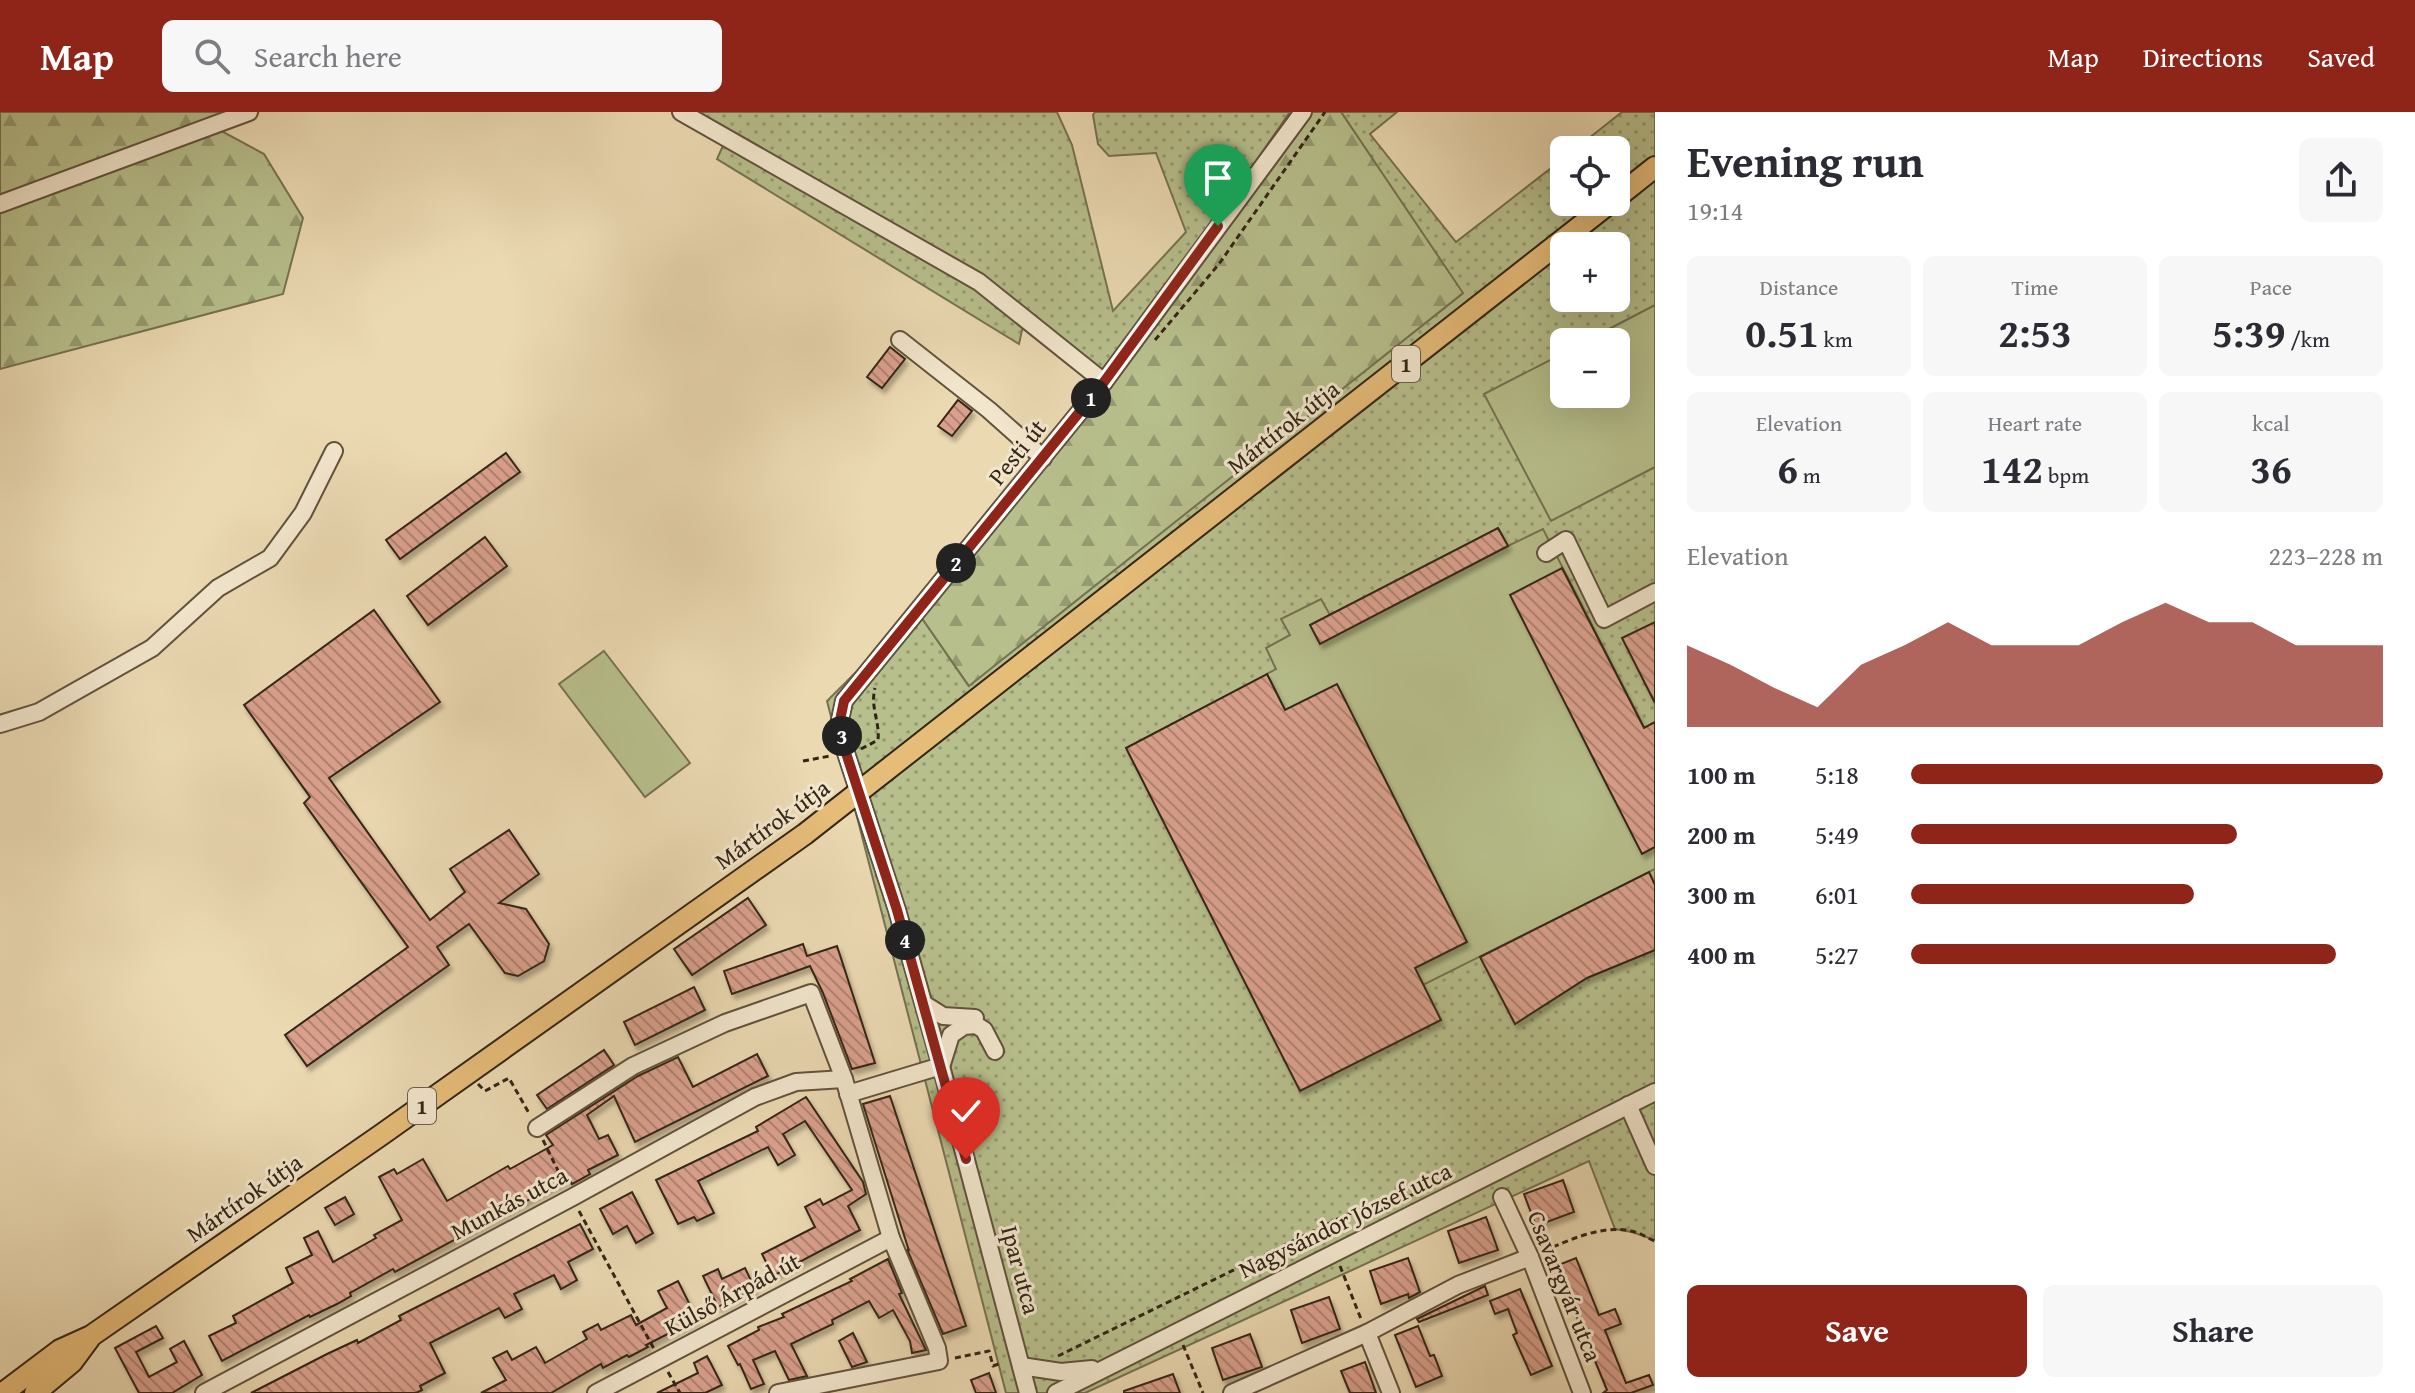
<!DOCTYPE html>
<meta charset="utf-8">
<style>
body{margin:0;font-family:"Gentium Book Plus",serif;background:#f7f7f7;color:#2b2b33;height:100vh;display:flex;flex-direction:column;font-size:30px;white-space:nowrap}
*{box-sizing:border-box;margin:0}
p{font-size:26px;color:#7c7c81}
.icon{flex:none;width:44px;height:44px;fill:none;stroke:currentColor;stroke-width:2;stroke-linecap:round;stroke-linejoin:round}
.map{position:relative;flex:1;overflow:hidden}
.details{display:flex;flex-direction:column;background:#fff;width:760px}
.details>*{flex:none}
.tools{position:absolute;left:1550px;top:24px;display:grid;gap:16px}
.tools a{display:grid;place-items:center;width:80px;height:80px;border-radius:12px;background:#fff;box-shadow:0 8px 32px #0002;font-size:40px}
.pin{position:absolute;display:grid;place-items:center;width:68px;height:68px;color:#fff;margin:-82px -34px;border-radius:50% 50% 50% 0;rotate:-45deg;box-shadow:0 0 8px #0007}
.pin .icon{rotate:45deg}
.km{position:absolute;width:40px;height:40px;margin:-20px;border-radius:50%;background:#222;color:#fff;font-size:22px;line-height:40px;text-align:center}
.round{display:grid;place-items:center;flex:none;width:84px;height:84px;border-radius:12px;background:#f7f7f7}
.overview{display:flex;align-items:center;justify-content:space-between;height:136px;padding:0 32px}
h1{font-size:44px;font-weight:600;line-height:60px}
.stats{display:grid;grid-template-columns:repeat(3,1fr);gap:12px;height:136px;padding:8px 32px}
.stats div{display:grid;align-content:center;border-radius:12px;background:#f7f7f7;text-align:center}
.stats b{font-size:40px;font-weight:600}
.stats small{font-size:22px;font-weight:400}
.stats p{font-size:22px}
.chart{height:224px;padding:16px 32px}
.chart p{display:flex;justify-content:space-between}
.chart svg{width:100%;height:144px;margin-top:8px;fill:#8f2418;opacity:.7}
.cta{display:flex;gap:16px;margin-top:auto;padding:16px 32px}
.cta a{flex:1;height:92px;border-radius:12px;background:#8f2418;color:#fff;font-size:32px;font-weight:600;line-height:92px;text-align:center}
.cta a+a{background:#f7f7f7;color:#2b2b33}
ul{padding:0 32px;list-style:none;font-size:26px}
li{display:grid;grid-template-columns:128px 96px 1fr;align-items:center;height:60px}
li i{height:20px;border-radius:10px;background:#8f2418}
header{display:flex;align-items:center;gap:48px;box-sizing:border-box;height:112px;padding:0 40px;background:#8f2418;color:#fff}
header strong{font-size:38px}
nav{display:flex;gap:44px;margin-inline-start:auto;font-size:28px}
.search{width:560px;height:72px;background:#f7f7f7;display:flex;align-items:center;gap:20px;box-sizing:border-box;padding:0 28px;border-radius:12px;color:#7c7c81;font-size:30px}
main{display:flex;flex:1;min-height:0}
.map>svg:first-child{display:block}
.grass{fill:url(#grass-dots);stroke:#757251;stroke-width:2;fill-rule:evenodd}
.forest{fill:url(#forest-firs);stroke:#757251;stroke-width:2}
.garden{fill:#b7bf8c;stroke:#757251;stroke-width:2}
.building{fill:url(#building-back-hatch);stroke:#332516;stroke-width:2;filter:url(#shadow)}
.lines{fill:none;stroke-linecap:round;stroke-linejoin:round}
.minor-casing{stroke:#61523d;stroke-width:20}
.major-casing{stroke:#332516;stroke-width:24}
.path{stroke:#332516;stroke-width:3;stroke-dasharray:6 4;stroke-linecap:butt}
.minor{stroke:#f2e6cd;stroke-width:16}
.major{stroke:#e6bc79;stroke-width:20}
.route-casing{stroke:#fff;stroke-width:16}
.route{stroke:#8f2418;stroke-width:10}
.labels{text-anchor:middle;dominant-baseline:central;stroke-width:6;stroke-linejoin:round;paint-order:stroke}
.shield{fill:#f2e6cd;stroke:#6c5f4d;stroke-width:2}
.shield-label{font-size:22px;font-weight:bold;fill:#332516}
.street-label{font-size:24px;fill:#332516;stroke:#f2e6cd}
</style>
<header>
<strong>Map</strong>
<div class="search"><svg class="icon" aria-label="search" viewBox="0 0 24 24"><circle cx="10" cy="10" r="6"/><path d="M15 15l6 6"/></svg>Search here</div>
<nav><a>Map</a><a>Directions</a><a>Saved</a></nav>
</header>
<main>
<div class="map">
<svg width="1655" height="1281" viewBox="0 0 1655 1281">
<defs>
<pattern id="grass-dots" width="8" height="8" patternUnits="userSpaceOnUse" patternTransform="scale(2)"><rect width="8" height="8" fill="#b7bf8c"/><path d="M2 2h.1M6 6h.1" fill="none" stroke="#959b71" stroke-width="1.8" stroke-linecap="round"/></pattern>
<pattern id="forest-firs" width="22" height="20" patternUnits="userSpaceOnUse" patternTransform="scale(2)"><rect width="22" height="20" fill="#b7bf8c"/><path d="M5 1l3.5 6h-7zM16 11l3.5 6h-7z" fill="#959b71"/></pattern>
<pattern id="building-back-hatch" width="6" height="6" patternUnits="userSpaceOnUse" patternTransform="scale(2)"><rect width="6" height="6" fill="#daa08d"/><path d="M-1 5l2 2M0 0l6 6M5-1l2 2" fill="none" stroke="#b18272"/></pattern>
<filter id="shadow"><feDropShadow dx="3" dy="5" stdDeviation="2" flood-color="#0004"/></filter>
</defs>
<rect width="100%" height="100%" fill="#ebd9b2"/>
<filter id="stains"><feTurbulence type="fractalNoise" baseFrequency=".0025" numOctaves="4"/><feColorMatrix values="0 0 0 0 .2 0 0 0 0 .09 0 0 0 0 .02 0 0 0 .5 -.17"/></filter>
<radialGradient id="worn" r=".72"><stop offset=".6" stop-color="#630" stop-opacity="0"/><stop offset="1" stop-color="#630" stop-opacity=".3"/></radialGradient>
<g class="grass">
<path d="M680,0H1057L1072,33L1113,199L1186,120L1156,41L1109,44L1098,32L1093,3L1095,0H1290L1101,274L1024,209L1019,232L717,47L730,18Z"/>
<path d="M1341,0H1397L1370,22L1456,130L1564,46V90H1616V38H1574L1622,0H1655V1128L1632,1120L1615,1117L1589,1049L1085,1281H1006L827,589L917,499L968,573L1462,182ZM1564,134H1616V186H1564ZM1564,230H1616V282H1564Z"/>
</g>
<g class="forest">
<path d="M0,0H259L212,14L264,42L303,106L283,182L0,257Z"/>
<path d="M1290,0H1341L1463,181L969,574L917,499L1101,274Z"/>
</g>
<g class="garden">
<path d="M1655,193V355L1551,409L1484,282L1564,241V282H1616V230H1584Z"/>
<path d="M1498,416L1508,434L1543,417L1655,637V757L1423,873L1267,562L1276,557L1266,536L1290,523L1281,507L1321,487L1330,503Z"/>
<path d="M604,539L690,651L645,685L559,572Z"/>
</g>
<g class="building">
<path d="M890,235L905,247L882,276L867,265Z"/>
<path d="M958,288L972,299L952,324L938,314Z"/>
<path d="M506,341L520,360L400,447L386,428Z"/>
<path d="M1498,416L1508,434L1320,532L1310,513Z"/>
<path d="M485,425L507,454L428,513L407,484Z"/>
<path d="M1562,456L1644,616L1655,610V735L1642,742L1510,483Z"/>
<path d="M374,498L440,590L329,666L430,808L465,780L450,757L509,718L539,762L499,791L526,797L549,832L544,849L518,864L505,861L469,812L437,835L449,853L307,954L285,923L408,835L304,691L310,685L244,593Z"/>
<path d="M1655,510V591L1622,526Z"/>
<path d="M1267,562L1285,598L1337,572L1467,830L1415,856L1441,908L1300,979L1126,636Z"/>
<path d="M1649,760L1655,773V838L1587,866L1515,912L1480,845Z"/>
<path d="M748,786L766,813L692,863L674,837Z"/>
<path d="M803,832L807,844L837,834L875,951L852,957L823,881L810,854L732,882L724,859Z"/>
<path d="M694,875L705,898L635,933L624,910Z"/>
<path d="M604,938L614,953L547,997L537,983Z"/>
<path d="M757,942L768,964L635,1030L614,984L587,1003L599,1027L608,1023L618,1043L588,1058L590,1062L572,1072L569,1066L395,1160L393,1157L350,1181L351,1184L337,1192L310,1205L309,1203L222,1249L209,1224L236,1211L233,1204L293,1171L286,1156L312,1143L304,1126L318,1119L333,1150L376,1126L374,1123L402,1108L379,1065L394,1057L397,1062L423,1047L447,1089L508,1054L510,1057L553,1033L546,1023L638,964L678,945L693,975Z"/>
<path d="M890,984L966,1214L943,1222L907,1137L909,1139L863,992Z"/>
<path d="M806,985L863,1070L866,1082L848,1094L860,1118L773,1164L762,1142L815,1115L805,1095L820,1087L823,1093L852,1078L805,1009L783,1022L795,1043L778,1053L768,1035L698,1069L714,1101L697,1109L694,1105L678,1112L656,1068L758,1019L756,1015Z"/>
<path d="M1563,1068L1574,1100L1536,1114L1524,1082Z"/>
<path d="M632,1080L653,1121L636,1131L627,1114L613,1122L600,1097Z"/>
<path d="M345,1085L354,1102L335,1113L325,1096Z"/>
<path d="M1486,1105L1498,1138L1459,1151L1448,1119Z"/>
<path d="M580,1112L593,1137L568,1150L577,1168L561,1177L554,1163L514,1182L522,1197L505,1206L499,1196L430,1231L445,1261L420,1274L422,1278L416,1281H251L327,1242L357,1228L358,1231L401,1208L399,1204Z"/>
<path d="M1408,1146L1420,1180L1409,1186L1408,1182L1381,1192L1370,1159Z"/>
<path d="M1576,1146L1599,1203L1615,1197L1621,1212L1605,1218L1626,1271L1649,1263L1653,1273L1631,1281H1603L1607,1278L1556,1154Z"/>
<path d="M888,1147L902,1181L899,1182L926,1238L912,1241L910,1229L893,1198L879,1206L869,1189L832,1208L833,1212L791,1232L807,1264L789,1268L775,1239L753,1248L764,1272L751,1277L740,1252L738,1253L728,1234L759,1218L758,1215L784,1205L782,1202L852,1169L850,1167Z"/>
<path d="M745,1156L755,1177L718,1195L703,1164L718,1157L722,1167Z"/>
<path d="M678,1169L697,1207L646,1233L648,1235L629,1245L627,1243L603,1256L601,1252L551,1281H481L506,1268L493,1246L507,1239L512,1248L536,1235L545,1251L587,1227L583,1220L598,1212L601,1218L631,1203L636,1213L667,1196L658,1179Z"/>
<path d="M1485,1174L1488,1183L1419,1210L1417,1207Z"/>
<path d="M1520,1177L1552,1254L1531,1263L1513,1223L1517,1221L1508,1197L1495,1202L1490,1189Z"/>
<path d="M1329,1185L1340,1217L1302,1231L1291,1198Z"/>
<path d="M156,1214L163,1226L136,1240L149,1265L177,1250L170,1237L184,1229L202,1263L172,1281H139L115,1236Z"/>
<path d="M1418,1214L1430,1244L1434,1243L1442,1264L1416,1275L1395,1223Z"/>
<path d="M853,1221L867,1250L852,1255L839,1229Z"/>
<path d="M1250,1222L1262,1255L1223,1268L1212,1236Z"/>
<path d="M707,1244L722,1273L705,1281H657L698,1261L694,1251Z"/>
<path d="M1365,1250L1376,1281H1350L1341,1259Z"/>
<path d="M989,1261L996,1281H976L971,1268Z"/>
<path d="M1173,1262L1180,1281H1124V1279Z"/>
</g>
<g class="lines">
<defs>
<g id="minor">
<path d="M681,0L979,170L1104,270"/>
<path d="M0,92L249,0"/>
<path d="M900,228L989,298L1043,346"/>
<path d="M1546,441L1566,428L1604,507L1655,480"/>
<path d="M0,612L39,600L152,536L218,476L270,446L303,401L334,339"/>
<path d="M924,892L943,904L975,906"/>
<path d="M942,952L951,923L964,914L976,913L984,918L995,939"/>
<path d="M848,982L941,954"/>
<path d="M1628,993L1655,1054"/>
<path d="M537,1016L633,954L725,911L811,881L844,967L891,1126L937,1236L939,1249L778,1281"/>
<path d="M1502,1085L1530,1145L1582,1281"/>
<path d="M1367,1221L1391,1281"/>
<path d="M1021,1254L1061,1260L1092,1257"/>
<path d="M204,1281L571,1086L755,985L796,970L844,967"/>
<path d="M596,1281L891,1126"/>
<path d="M1028,1281L941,954L897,798L846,641L839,613L844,589L1104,270L1303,0"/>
<path d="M1056,1281L1655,980"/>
<path d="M1232,1281L1367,1221L1458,1173L1530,1145"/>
</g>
<g id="major">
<path d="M1616,86L1655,55"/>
<path d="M3,1281L60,1238L91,1224L381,1023L805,722L1611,90"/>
<path d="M35,1281L72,1250L89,1227"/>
</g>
</defs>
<use href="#minor" class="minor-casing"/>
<use href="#major" class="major-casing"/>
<g class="path">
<path d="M1155,228L1219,152L1325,0"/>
<path d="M861,637L878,628C880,610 870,595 875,576"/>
<path d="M803,649L830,644"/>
<path d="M478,972L485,979L509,966L530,1003"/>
<path d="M543,1028L564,1071"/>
<path d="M579,1099L654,1237"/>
<path d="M1544,1139C1571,1127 1608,1110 1638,1121C1644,1123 1649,1127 1655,1129"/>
<path d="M1340,1154L1361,1207"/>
<path d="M1183,1233L1203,1281"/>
<path d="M1058,1244L1344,1104L1361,1097L1370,1102L1377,1100L1418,1080"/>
<path d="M955,1246L989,1239L993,1254L1001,1251"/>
<path d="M668,1260L680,1281"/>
</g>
<use href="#minor" class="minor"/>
<use href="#major" class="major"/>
</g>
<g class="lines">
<defs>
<path id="route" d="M966,1047L897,798L846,641L839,613L844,589L1104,270L1218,114"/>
</defs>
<use href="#route" class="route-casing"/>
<use href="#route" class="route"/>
</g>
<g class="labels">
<g class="shield">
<rect x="1392" y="234" width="28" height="36" rx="6"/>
<rect x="408" y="976" width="28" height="36" rx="6"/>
</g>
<g class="shield-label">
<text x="1406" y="252">1</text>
<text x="422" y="994">1</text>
</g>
<g class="street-label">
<text transform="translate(1283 315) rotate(-38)">Mártírok útja</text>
<text transform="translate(1017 340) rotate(-51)">Pesti út</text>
<text transform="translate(772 712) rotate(-36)">Mártírok útja</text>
<text transform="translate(244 1086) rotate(-35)">Mártírok útja</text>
<text transform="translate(509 1091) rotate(-28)">Munkás utca</text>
<text transform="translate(1345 1108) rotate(-26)">Nagysándor József utca</text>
<text transform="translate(1021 1158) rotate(75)">Ipar utca</text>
<text transform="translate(1565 1174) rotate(68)">Csavargyár utca</text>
<text transform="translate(732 1182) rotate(-28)">Külső Árpád út</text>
</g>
</g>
<rect width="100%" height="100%" filter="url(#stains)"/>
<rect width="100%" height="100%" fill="url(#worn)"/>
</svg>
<div class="tools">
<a><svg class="icon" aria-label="locate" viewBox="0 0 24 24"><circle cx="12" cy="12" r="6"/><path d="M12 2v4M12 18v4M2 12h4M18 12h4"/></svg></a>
<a>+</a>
<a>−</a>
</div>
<div class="pin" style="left:1218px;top:114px;background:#1e9e55"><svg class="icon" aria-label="arrive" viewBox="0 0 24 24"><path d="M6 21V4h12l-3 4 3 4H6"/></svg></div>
<div class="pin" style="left:966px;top:1047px;background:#d93025"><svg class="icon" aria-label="check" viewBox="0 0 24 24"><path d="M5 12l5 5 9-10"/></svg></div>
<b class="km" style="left:1091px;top:286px">1</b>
<b class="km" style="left:956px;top:451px">2</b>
<b class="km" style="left:842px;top:624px">3</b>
<b class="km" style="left:905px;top:828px">4</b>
</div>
<section class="details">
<div class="overview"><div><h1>Evening run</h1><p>19:14</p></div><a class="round"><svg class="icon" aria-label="share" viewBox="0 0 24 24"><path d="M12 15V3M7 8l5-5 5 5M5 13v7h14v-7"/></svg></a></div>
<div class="stats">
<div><p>Distance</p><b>0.51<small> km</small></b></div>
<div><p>Time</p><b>2:53</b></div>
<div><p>Pace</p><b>5:39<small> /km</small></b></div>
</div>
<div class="stats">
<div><p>Elevation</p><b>6<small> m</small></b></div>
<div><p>Heart rate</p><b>142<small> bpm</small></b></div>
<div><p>kcal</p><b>36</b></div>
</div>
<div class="chart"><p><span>Elevation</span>223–228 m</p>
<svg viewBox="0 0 160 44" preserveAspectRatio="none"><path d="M0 44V19L10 25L20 32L30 38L40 25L50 19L60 12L70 19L80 19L90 19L100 12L110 6L120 12L130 12L140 19L150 19L160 19V44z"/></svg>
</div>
<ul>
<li><b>100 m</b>5:18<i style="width:100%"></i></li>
<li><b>200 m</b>5:49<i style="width:69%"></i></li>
<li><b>300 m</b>6:01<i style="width:60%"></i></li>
<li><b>400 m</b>5:27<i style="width:90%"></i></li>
</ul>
<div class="cta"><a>Save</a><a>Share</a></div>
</section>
</main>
